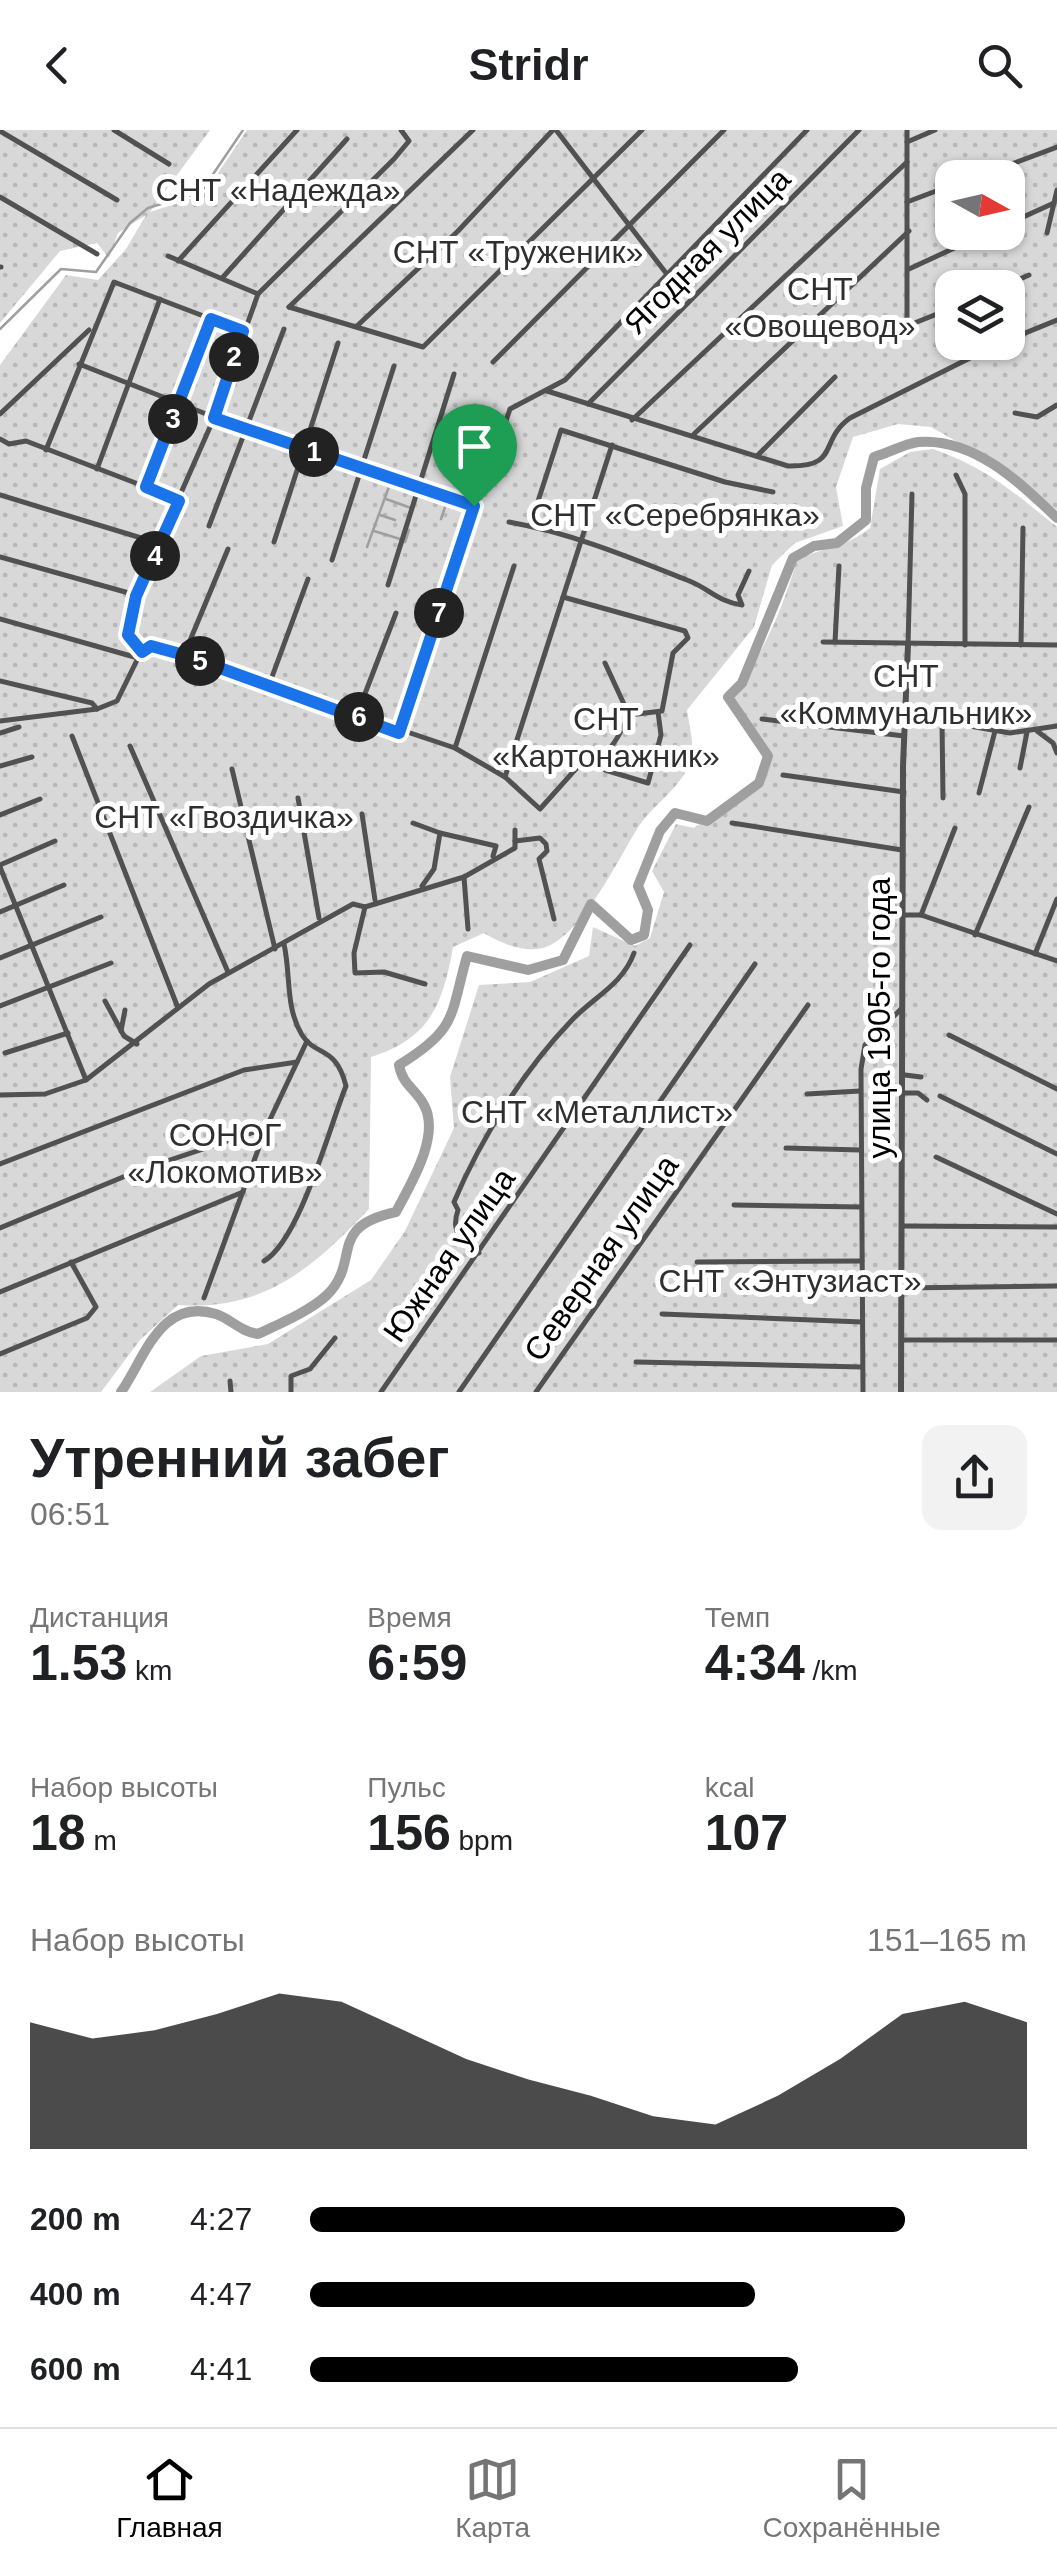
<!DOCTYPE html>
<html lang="ru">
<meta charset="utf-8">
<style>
body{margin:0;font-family:Arial,sans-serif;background:#f2f2f2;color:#202124;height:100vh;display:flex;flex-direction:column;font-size:38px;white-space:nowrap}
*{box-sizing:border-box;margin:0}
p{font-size:32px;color:#757577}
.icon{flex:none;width:55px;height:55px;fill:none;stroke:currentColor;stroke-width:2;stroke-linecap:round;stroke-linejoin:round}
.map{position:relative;height:1262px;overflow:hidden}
.drawer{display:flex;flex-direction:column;background:#fff;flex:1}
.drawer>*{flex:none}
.needle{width:65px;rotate:98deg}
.fabs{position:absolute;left:935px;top:30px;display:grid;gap:20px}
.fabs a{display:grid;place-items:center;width:90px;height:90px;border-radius:20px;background:#fff;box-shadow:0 2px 8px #0004;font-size:50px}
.pin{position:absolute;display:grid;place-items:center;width:85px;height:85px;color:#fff;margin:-102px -42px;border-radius:50% 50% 50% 0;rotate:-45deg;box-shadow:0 0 10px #0007}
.pin .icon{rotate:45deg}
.km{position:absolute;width:50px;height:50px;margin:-25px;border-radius:50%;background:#222;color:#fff;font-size:28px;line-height:50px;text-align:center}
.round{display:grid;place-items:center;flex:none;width:105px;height:105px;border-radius:20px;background:#f2f2f2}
.headline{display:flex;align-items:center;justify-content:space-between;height:170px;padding:0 30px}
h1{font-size:55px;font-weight:800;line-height:75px}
.figures{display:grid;grid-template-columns:repeat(3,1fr);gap:15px;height:170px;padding:10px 30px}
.figures div{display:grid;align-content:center}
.figures b{font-size:50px;font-weight:800}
.figures small{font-size:28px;font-weight:400}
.figures p{font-size:28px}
.chart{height:280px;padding:20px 30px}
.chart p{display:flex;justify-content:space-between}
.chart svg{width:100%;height:180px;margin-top:10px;fill:#000;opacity:.7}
ul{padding:0 30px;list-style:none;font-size:32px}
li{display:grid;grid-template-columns:160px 120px 1fr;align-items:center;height:75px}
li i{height:25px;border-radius:12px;background:#000}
header{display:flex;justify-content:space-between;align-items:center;height:130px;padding:0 30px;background:#fff;font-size:45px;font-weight:800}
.tabs{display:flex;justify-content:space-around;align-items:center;height:140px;border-top:2px solid #e0e0e0;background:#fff;font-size:28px;color:#757577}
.tabs a{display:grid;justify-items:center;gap:5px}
.tabs .current{color:#000}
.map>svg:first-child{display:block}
.garden{fill:url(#garden-dots);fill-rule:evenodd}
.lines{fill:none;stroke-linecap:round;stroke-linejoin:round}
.stream{stroke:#9f9f9f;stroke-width:2.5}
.river{stroke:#9f9f9f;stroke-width:10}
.minor{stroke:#515151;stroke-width:5}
.tertiary{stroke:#515151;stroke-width:6}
.route-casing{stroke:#fff;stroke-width:20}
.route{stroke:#1a73e8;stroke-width:12}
.labels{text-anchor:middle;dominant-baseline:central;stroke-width:10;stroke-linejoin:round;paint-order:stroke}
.park-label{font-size:32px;fill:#2f2f2f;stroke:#fff}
.street-label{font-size:32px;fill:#000;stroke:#fff}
</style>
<header><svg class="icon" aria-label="back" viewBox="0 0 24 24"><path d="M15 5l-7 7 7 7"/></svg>Stridr<svg class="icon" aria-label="search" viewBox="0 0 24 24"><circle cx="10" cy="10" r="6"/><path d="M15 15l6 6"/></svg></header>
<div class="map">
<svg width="1057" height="1262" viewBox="0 0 1057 1262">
<defs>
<pattern id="garden-dots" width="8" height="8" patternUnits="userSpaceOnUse" patternTransform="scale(2.5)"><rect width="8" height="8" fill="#d8d8d8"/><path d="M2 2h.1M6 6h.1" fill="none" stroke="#b8b8b8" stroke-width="1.8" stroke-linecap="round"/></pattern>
</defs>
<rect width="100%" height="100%" fill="#fff"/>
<g class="garden">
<path d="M0,0H210L150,82L203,65L247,0H1057V380L1000,336L931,297L898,294L853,307L836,357L843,396L795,413L772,435L754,497L687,580C689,595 696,619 690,633C679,660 652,675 637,699C618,730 581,807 543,818C523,823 500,813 484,803L453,817C443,875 429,909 371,927L369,1079C313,1138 264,1181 178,1175L140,1210L101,1262H0V235L66,145L98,150L126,119L146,85L118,103L109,128L97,113L60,121L0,193ZM952,48H1008V102H952ZM952,158H1008V212H952Z"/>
<path d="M933,319C989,339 1013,362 1057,397V1262H150L201,1226L268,1214L371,1150L405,1101L454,998L450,947L479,855L530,852L589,826L593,797L635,816L650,808L664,762L652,741L676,694L694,698L759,652L768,626L728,567C762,531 783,477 797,430C826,416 844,418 870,398L880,339L910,322Z"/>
</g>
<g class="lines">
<g class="stream">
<path d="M0,199L61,139L96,142L130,93L148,78L201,62L243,0"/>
<path d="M386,369L411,378"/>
<path d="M380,385L395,390"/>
<path d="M441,389L447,371"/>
<path d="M374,401L400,409"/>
<path d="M405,412L409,400"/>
<path d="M367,417L391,351"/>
</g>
<path class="river" d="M121,1262C145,1228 160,1167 216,1184C231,1189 241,1202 258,1204C279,1194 310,1181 327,1165C362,1130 326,1097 396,1082C410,1055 441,1006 424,975C415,958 403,956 399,935C458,899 450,886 467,826L528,840L563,830L591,774L631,810L644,805L648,780L638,756L660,701L675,683L707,691L759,653L768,626L728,567L742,553L793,428L814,416L837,413L866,390V358L874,327C888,323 904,314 918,312C973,307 1021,353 1057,388"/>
<g class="minor">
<path d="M114,0L169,34"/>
<path d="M556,0L666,143"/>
<path d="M907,0V196L952,178"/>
<path d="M0,1L117,70"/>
<path d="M907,12L935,0"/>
<path d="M974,48L1057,17"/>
<path d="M0,67L97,124"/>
<path d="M907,72L952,55"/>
<path d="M1008,94L1054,73"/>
<path d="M1047,103L1057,60"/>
<path d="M168,126L258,164"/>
<path d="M178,131L297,0"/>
<path d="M0,137H1"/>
<path d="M909,139L989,102"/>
<path d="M223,147L347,9"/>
<path d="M1000,158L1029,145"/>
<path d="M289,177L423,217L642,0"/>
<path d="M289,177L473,0"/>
<path d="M357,196L458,101L553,0"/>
<path d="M1008,210L1057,190"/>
<path d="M493,232L724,0"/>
<path d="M79,234L247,300L474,377"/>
<path d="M547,261L788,336C841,337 818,311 850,288L1002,212"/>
<path d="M588,274L859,0"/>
<path d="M1015,283L1037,287L1057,275"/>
<path d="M0,284L89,200"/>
<path d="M632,290L907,32"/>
<path d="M694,304L909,101"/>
<path d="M0,309L9,314L26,311L146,357"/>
<path d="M46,320L114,152L243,201"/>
<path d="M757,326L835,247"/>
<path d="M97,339L160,169"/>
<path d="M956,345L965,364V515"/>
<path d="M0,365L161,414"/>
<path d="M179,371L146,357L211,189"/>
<path d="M509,392C571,403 629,427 687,450C709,458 716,471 742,475L738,465L749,441"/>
<path d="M209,396L284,199"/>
<path d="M530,396L561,300L725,352L773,362"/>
<path d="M274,412L338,213"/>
<path d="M0,427L136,465"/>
<path d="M332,430L394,236"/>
<path d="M388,455L454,244"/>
<path d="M563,467L685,501L688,508L673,523L662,581L629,585L605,533"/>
<path d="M0,489L138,528"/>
<path d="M823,512L1057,515"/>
<path d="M835,512L839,436"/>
<path d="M908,515L912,364"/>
<path d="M1021,515L1023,398"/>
<path d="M142,523L128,505L136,465L214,288L258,164L394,29L409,11L401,0"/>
<path d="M184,525L228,419"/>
<path d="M0,551L92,573L97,579"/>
<path d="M269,555L308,449"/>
<path d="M906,585L1010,603L1057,596"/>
<path d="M356,587L396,483"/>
<path d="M762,589L904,606"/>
<path d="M0,591L97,579L117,571L138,528L151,516L455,618L505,647L540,679L582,632C608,632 619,606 629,585"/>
<path d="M942,591L943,668"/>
<path d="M1037,601L1053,613L1057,623"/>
<path d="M0,603L19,597"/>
<path d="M399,603L510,279L565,250L807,0"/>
<path d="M72,606L178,878"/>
<path d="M130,616L228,842"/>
<path d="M455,618L514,436"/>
<path d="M595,632L605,640L648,653L661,605L658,582"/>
<path d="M0,636L32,627"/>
<path d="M1020,638L1027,602"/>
<path d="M232,639L275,819"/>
<path d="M783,645L904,662"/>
<path d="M505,647L612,315"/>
<path d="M979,663L995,601"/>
<path d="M298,668L319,788"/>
<path d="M362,684L375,770"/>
<path d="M0,685L40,669"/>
<path d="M413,693L440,703"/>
<path d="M732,693L902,720"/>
<path d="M515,711L540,708L546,714L547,721L539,729L554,789"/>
<path d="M0,735L55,711"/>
<path d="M0,737L86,950"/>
<path d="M464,747L468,799"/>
<path d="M422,756L434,739L440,703L496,716L493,726"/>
<path d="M365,777L354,823L355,843L384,842L425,854"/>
<path d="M0,782L64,755"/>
<path d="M905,785H921L1057,831"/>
<path d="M921,785L955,698"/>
<path d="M975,805L1029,677"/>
<path d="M1035,824L1057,769"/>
<path d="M0,828L101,787"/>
<path d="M105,871L124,906L137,914"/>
<path d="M0,876L111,833"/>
<path d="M121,901L125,880"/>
<path d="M949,905L1057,959"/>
<path d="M5,923L68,903"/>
<path d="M905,945L921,947"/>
<path d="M904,963H918L927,970"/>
<path d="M807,964L860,961"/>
<path d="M0,965L45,964L86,950L209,854L353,774L365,777L464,747L515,718V700"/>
<path d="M940,966L1057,1024"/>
<path d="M786,1018L860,1020"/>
<path d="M936,1027L1057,1084"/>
<path d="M0,1034L244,940L297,932"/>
<path d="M734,1075L861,1077"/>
<path d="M903,1096L1057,1097"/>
<path d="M0,1098L140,1040L266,998"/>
<path d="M479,1123C462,1110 450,1103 458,1080L454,1072C481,1008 524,940 572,890C594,867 623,854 634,823"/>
<path d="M264,1131C300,1110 329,998 346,956C336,915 316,927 302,905C285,877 291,845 284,814"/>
<path d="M697,1132L862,1131"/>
<path d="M902,1158L1057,1156"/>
<path d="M0,1162L243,1062"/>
<path d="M204,1168L266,998L307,911"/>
<path d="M662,1184L862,1192"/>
<path d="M902,1210H1057"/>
<path d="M0,1224L87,1188L96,1177L71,1132"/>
<path d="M636,1232L862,1237"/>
<path d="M230,1251L231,1262"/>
<path d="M291,1262V1246L310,1239L335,1208"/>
<path d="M381,1262L690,815"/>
<path d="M459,1262L755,834"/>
<path d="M536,1262L808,875"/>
<path d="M863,1262L861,939L865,915L901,879"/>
</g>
<path class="tertiary" d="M901,1262L903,636L908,515"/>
</g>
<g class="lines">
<defs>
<path id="route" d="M211,189L243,201L214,288L474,376L399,603L184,525L151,516L142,522L128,505L136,466L179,371L146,357Z"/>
</defs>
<use href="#route" class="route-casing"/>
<use href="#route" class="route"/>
</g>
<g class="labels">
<g class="park-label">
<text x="278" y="60">СНТ «Надежда»</text>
<text x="518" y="122">СНТ «Труженик»</text>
<text x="820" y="159">СНТ<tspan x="820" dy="37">«Овощевод»</tspan></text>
<text x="675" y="385">СНТ «Серебрянка»</text>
<text x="906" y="546">СНТ<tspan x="906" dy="37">«Коммунальник»</tspan></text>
<text x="606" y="589">СНТ<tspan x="606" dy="37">«Картонажник»</tspan></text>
<text x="224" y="687">СНТ «Гвоздичка»</text>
<text x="597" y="982">СНТ «Металлист»</text>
<text x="225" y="1005">СОНОГ<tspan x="225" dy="37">«Локомотив»</tspan></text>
<text x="790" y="1151">СНТ «Энтузиаст»</text>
</g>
<g class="street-label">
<text transform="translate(707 121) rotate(-45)">Ягодная улица</text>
<text transform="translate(879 888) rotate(-90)">улица 1905-го года</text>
<text transform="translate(449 1125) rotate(-55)">Южная улица</text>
<text transform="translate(601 1128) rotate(-55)">Северная улица</text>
</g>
</g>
</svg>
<div class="fabs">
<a><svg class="needle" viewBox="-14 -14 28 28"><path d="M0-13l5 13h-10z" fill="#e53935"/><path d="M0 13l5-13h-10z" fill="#757577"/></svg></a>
<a><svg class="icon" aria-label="layers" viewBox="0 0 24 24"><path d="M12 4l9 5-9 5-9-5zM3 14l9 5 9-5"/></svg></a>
</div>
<div class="pin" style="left:474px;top:376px;background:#1e9e55"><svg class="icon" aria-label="arrive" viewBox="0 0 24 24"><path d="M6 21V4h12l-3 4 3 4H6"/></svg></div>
<b class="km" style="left:314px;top:322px">1</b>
<b class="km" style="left:234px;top:227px">2</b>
<b class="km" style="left:173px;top:289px">3</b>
<b class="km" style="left:155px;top:426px">4</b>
<b class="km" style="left:200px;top:531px">5</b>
<b class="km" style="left:359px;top:587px">6</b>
<b class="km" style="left:439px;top:483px">7</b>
</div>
<section class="drawer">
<div class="headline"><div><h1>Утренний забег</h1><p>06:51</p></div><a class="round"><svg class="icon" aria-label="share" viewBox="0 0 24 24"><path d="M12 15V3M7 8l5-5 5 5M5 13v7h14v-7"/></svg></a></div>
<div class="figures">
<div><p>Дистанция</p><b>1.53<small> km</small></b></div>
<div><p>Время</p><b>6:59</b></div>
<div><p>Темп</p><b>4:34<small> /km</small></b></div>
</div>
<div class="figures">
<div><p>Набор высоты</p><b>18<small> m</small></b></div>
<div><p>Пульс</p><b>156<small> bpm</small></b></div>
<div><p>kcal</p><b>107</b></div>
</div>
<div class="chart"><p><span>Набор высоты</span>151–165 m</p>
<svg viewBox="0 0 160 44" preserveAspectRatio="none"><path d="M0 44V13L10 17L20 15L30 11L40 6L50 8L60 15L70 22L80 27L90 31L100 36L110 38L120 31L130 22L140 11L150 8L160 13V44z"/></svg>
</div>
<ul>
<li><b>200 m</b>4:27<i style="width:83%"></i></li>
<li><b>400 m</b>4:47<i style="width:62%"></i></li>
<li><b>600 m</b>4:41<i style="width:68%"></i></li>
</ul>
</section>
<nav class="tabs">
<a class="current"><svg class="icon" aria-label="home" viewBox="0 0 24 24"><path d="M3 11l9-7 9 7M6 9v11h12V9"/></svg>Главная</a>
<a><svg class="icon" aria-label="map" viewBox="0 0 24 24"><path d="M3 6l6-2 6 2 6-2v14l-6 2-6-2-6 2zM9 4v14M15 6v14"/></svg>Карта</a>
<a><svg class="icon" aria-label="saved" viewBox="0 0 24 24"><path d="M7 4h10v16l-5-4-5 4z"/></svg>Сохранённые</a>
</nav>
